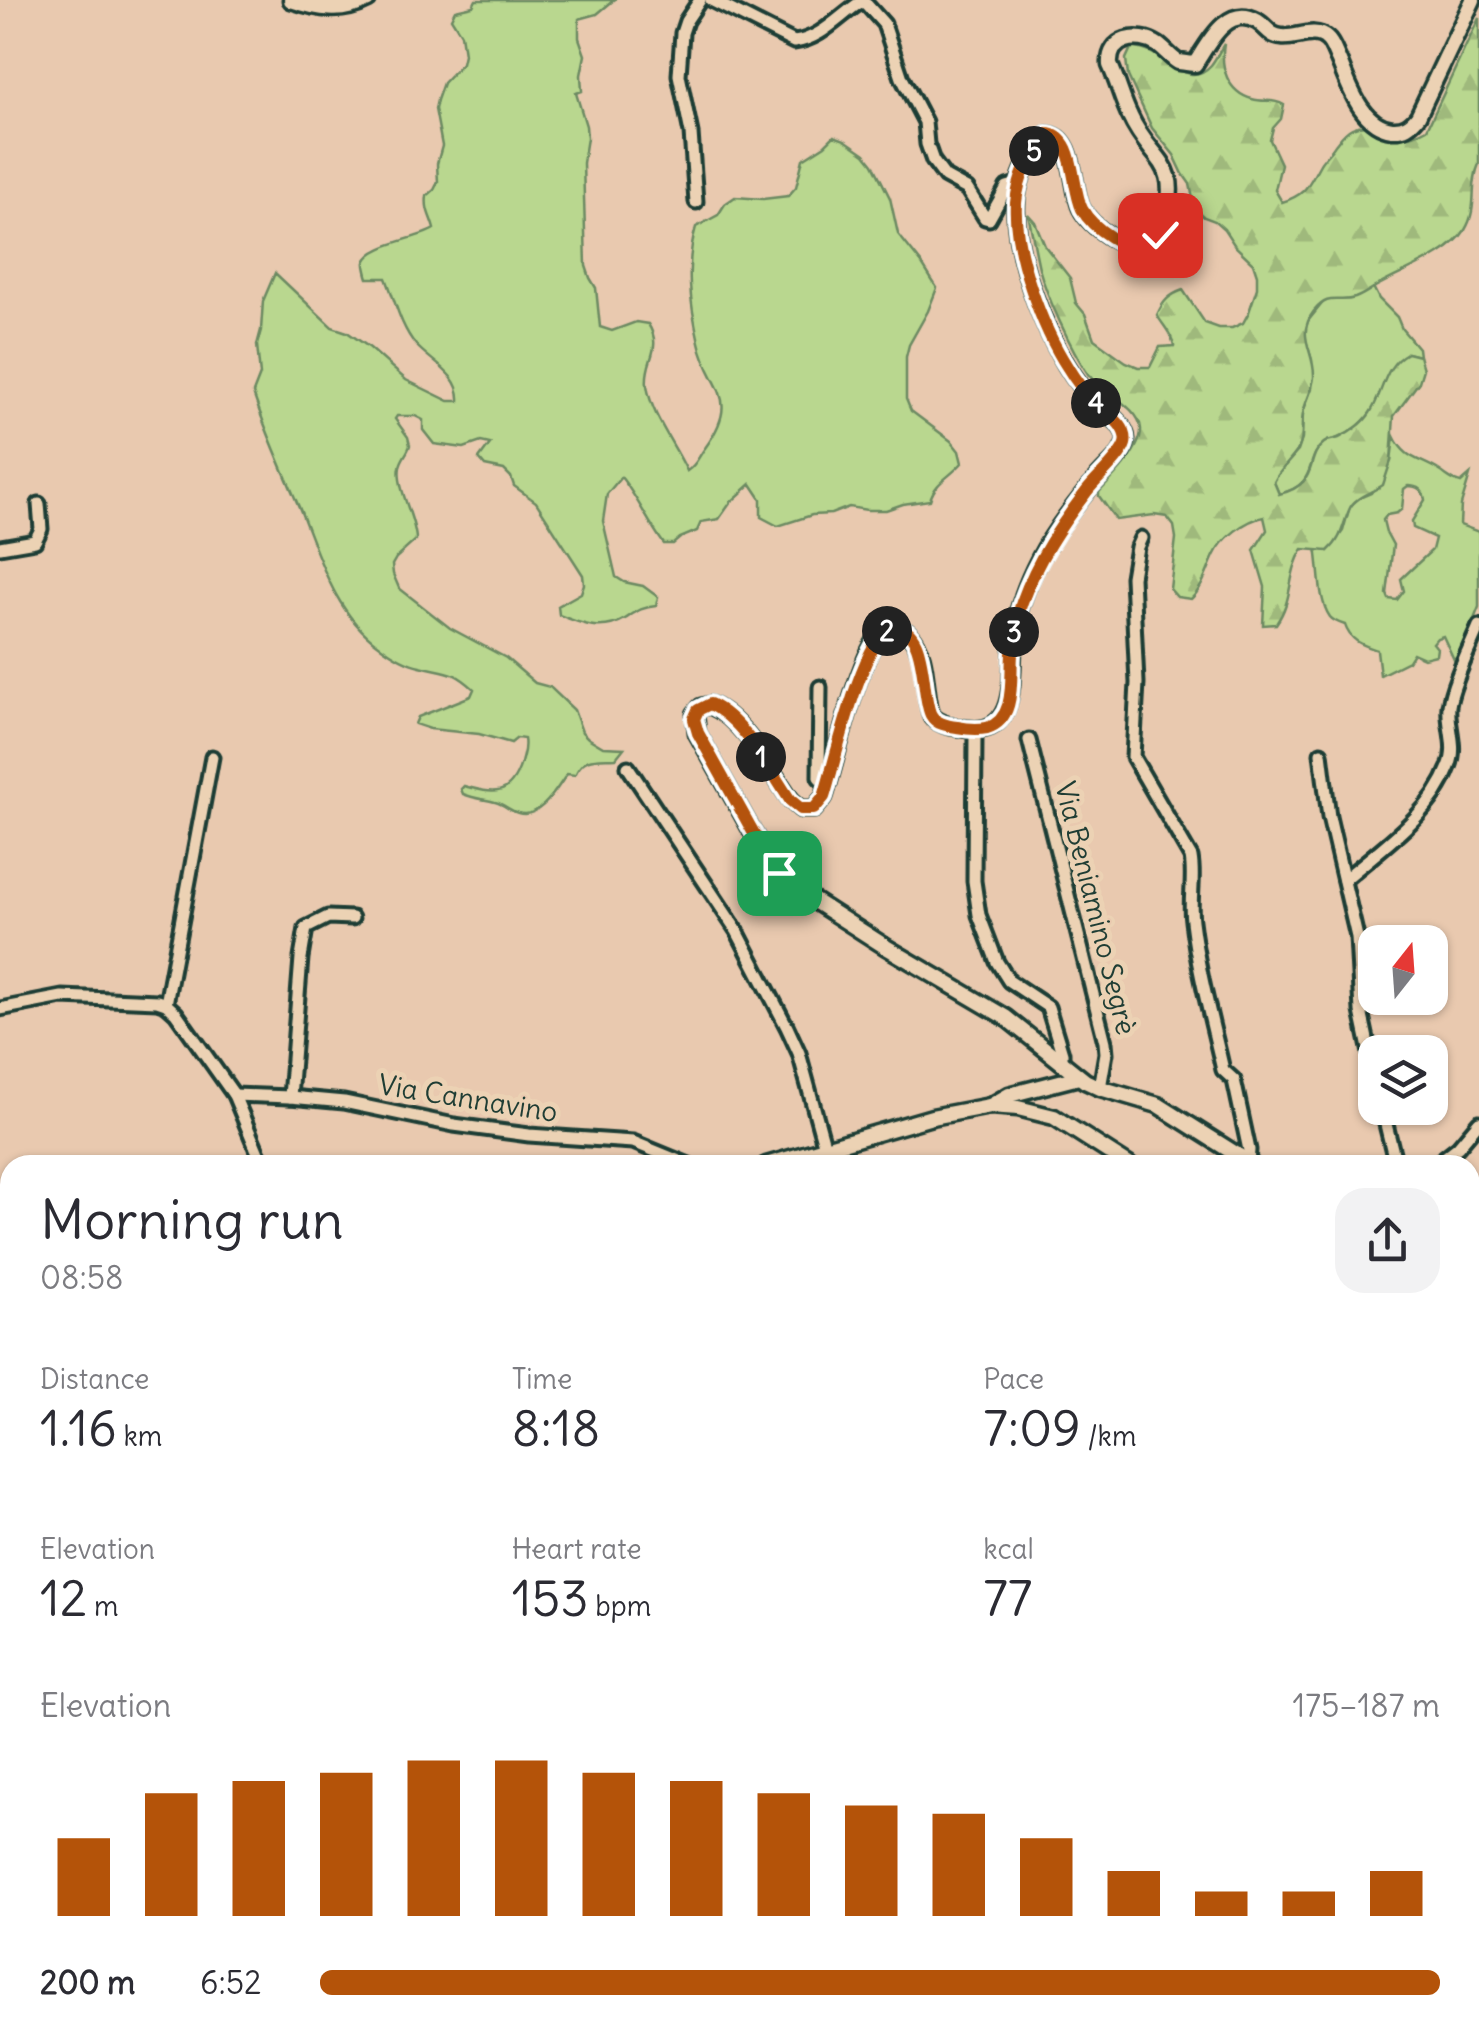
<!DOCTYPE html>
<meta charset="utf-8">
<style>
body{margin:0;font-family:Delius,sans-serif;background:#f2f2f3;color:#2b2b33;height:100vh;display:flex;flex-direction:column;font-size:38px;white-space:nowrap}
*{box-sizing:border-box;margin:0}
p{font-size:32px;color:#7c7c81}
.icon{flex:none;width:55px;height:55px;fill:none;stroke:currentColor;stroke-width:2;stroke-linecap:round;stroke-linejoin:round}
.map{position:relative;flex:1;overflow:hidden}
.drawer{position:absolute;left:0px;top:1155px;width:1480px;height:885px;display:flex;flex-direction:column;background:#fff;border-radius:30px 30px 0 0;box-shadow:0 2px 8px #0004}
.drawer>*{flex:none}
.needle{width:65px;rotate:17deg}
.fabs{position:absolute;left:1358px;top:925px;display:grid;gap:20px}
.fabs a{display:grid;place-items:center;width:90px;height:90px;border-radius:20px;background:#fff;box-shadow:0 2px 8px #0004;font-size:50px}
.pin{position:absolute;display:grid;place-items:center;width:85px;height:85px;color:#fff;margin:-42px;border-radius:20px;box-shadow:0 5px 15px #0006}
.km{position:absolute;width:50px;height:50px;margin:-25px;border-radius:50%;background:#222;color:#fff;font-size:28px;line-height:50px;text-align:center}
.round{display:grid;place-items:center;flex:none;width:105px;height:105px;border-radius:30px;background:#f2f2f3}
.head{display:flex;align-items:center;justify-content:space-between;height:170px;padding:0 40px}
h1{font-size:55px;font-weight:600;line-height:75px}
.metrics{display:grid;grid-template-columns:repeat(3,1fr);gap:15px;height:170px;padding:10px 40px}
.metrics div{display:grid;align-content:center}
.metrics b{font-size:50px;font-weight:600}
.metrics small{font-size:28px;font-weight:400}
.metrics p{font-size:28px}
.chart{height:280px;padding:20px 40px}
.chart p{display:flex;justify-content:space-between}
.chart svg{width:100%;height:180px;margin-top:10px;stroke:#b45309;stroke-width:6}
ul{padding:0 40px;list-style:none;font-size:32px}
li{display:grid;grid-template-columns:160px 120px 1fr;align-items:center;height:75px}
li i{height:25px;border-radius:12px;background:#b45309}
.map>svg:first-child{display:block}
.green{fill:#b9d78f;stroke:#6c8a62;stroke-width:2.5;fill-rule:evenodd}
.forest{fill:url(#forest-firs);stroke:#6c8a62;stroke-width:2.5}
.lines{fill:none;stroke-linecap:round;stroke-linejoin:round}
.minor-casing{stroke:#1f3d34;stroke-width:19}
.tertiary-casing{stroke:#1f3d34;stroke-width:21}
.minor{stroke:#ecd2b4;stroke-width:11}
.tertiary{stroke:#ecd2b4;stroke-width:14}
.route-casing{stroke:#fff;stroke-width:20}
.route{stroke:#b45309;stroke-width:12}
.labels{text-anchor:middle;dominant-baseline:central;stroke-width:10;stroke-linejoin:round;paint-order:stroke}
.street-label{font-size:28px;fill:#1f3d34;stroke:#ecd2b4}
</style>
<div class="map">
<svg width="1479" height="2040" viewBox="0 0 1479 2040">
<defs>
<pattern id="forest-firs" width="22" height="20" patternUnits="userSpaceOnUse" patternTransform="scale(2.5)"><rect width="22" height="20" fill="#b9d78f"/><path d="M5 1l3.5 6h-7zM16 11l3.5 6h-7z" fill="#9fb97c"/></pattern>
</defs>
<rect width="100%" height="100%" fill="#e9c9af"/>
<filter id="ink" filterUnits="userSpaceOnUse"><feTurbulence type="fractalNoise" baseFrequency=".01" numOctaves="2"/><feDisplacementMap in="SourceGraphic" scale="20" xChannelSelector="R" yChannelSelector="G"/><feConvolveMatrix kernelMatrix="1 2 1 2 8 2 1 2 1" color-interpolation-filters="sRGB"/></filter>
<g filter="url(#ink)">
<g class="green">
<path d="M476,0H614L597,14L579,19V38L585,55L581,75L582,91L576,93L586,126L587,138L583,163L586,266L590,278L596,288L600,327L612,331L636,322L648,324C664,349 644,360 647,385C651,415 674,443 687,471C697,464 698,457 705,448C743,395 709,390 699,342C690,303 685,266 696,227L718,215L725,204L735,197L763,199L788,196L796,187L803,159L825,145L834,136L845,140L865,154L873,164L890,198L898,234L922,264L937,288L928,311L909,345L906,357V399L911,411L951,441L959,451L962,463C950,477 935,482 930,500L903,504L886,510H867L849,507L831,514L812,515L778,526L761,517V499L751,484L731,502L719,519L701,522L697,531L680,538L673,544H664C648,522 637,497 621,477L607,494L603,521L616,577L624,582L643,586L658,597L656,606C642,607 636,612 625,619C602,633 581,624 559,615L558,606L581,593L584,584L583,575L536,502L514,486L511,477L504,470L485,466L479,459L490,444L481,442L464,448L434,444L423,430V420L415,416H397L395,419L408,437L410,445C408,453 401,459 400,467C396,488 416,519 416,540L396,558L392,565L393,574L399,588L450,628L506,658L535,683L550,687L574,710L582,732L588,738L603,747L624,748L616,758C596,759 584,755 575,775L567,774C557,788 540,820 518,813C510,811 504,804 495,802C484,799 476,799 463,794L461,789L464,786C494,794 510,798 521,763C523,754 526,749 524,739L517,738L511,743L479,734L430,729L415,724L418,717L471,696L474,689C452,669 447,673 420,666C405,663 391,654 379,645C334,613 319,556 299,507C283,470 266,432 253,393L260,375L257,345L261,330L263,301L275,273L332,327L347,332L370,348L406,380L449,401H459C461,375 431,362 416,345C400,326 395,300 386,278H368C367,275 364,264 365,262C371,244 419,239 434,229C431,217 425,210 427,196L434,190L438,182L437,164L442,146L435,109L437,100L443,83L462,63L464,54L461,34L451,18L455,10L473,6Z"/>
<path d="M1373,287L1379,299L1397,317L1402,329L1418,348L1419,356L1407,353C1395,373 1375,413 1358,426C1353,430 1345,435 1338,438C1329,442 1331,438 1324,443C1303,460 1320,484 1279,494L1274,482L1280,470L1298,451L1302,439L1303,412L1312,388V360L1304,334L1308,321L1325,300C1346,297 1354,301 1373,287Z"/>
<path d="M1394,436C1405,460 1420,458 1440,471C1448,476 1450,480 1461,483L1470,475L1461,505L1460,525L1479,532V607L1456,664L1443,636L1437,638L1433,643L1437,648L1436,655L1424,658L1413,653L1408,661L1380,675L1377,650C1363,645 1350,641 1345,625C1339,623 1333,621 1330,617C1318,600 1320,569 1316,548L1328,551L1343,531L1350,506L1359,498L1371,493L1391,461ZM1408,486C1418,486 1424,491 1425,500L1412,521L1413,528L1435,538L1432,550L1401,579L1404,591L1397,600L1389,599L1387,594L1393,545L1386,532L1383,520L1387,515L1397,513L1402,509L1404,489Z"/>
<path d="M0,1898H10V2017L1,2022Z"/>
</g>
<path class="forest" d="M1479,18V164C1469,186 1479,207 1465,230C1449,256 1402,271 1375,287C1368,291 1363,295 1355,298C1337,304 1330,292 1314,311C1295,336 1315,351 1314,377C1313,390 1305,401 1303,414C1300,427 1305,439 1297,451C1290,462 1280,469 1274,482L1279,494C1321,484 1304,458 1324,443C1330,438 1332,441 1339,438C1350,433 1364,423 1370,413C1384,392 1383,366 1407,353L1419,356L1423,369L1419,382L1394,416L1391,461L1383,485C1373,492 1355,497 1350,508C1342,525 1343,538 1328,551L1303,549C1287,573 1294,599 1276,624L1263,625L1265,587L1254,550L1267,530L1264,517C1246,520 1222,538 1214,556C1207,571 1203,588 1191,599L1177,597L1170,589L1176,538L1174,526L1167,517L1154,515L1116,520L1099,496V492C1112,479 1142,449 1141,429C1140,407 1100,391 1088,374C1071,349 1047,297 1039,268C1035,250 1032,232 1028,214L1035,222L1045,246L1070,278L1076,303L1085,314L1094,339L1126,362L1138,367H1150L1160,347L1174,346C1172,333 1163,326 1157,315C1163,301 1169,295 1183,290L1205,323L1219,328H1232L1243,323L1249,312L1257,288V275L1253,263L1235,246L1224,229L1215,221L1204,217L1195,209L1190,184L1183,174L1174,155L1152,128L1128,76L1126,59L1131,48C1162,46 1186,93 1211,65C1216,59 1220,50 1224,44C1220,67 1227,92 1252,99C1265,103 1272,98 1284,105L1281,119L1273,128L1270,140L1281,164L1275,190L1282,202C1307,194 1308,185 1320,164C1324,157 1331,152 1335,145C1340,139 1344,132 1352,128C1379,115 1387,152 1427,129Z"/>
<g class="lines">
<defs>
<g id="minor">
<path d="M711,0L794,42C821,39 839,16 862,1L867,5L884,24L902,78L925,122L927,144L933,161L945,177L967,189L985,218L989,219L1007,187L1014,185L1019,188"/>
<path d="M696,202L691,133L679,75L682,33L686,21L700,0"/>
<path d="M1141,538L1137,547L1132,577L1137,683L1133,757L1191,857C1195,879 1189,900 1192,921C1198,971 1212,1021 1223,1070L1234,1080L1249,1150L1248,1162"/>
<path d="M0,547L35,541L41,529L39,504"/>
<path d="M820,687L819,777L828,787"/>
<path d="M975,734L974,881L979,915L997,962L1009,981L1048,1007L1062,1053V1063"/>
<path d="M1029,740L1105,1042L1106,1053L1100,1088"/>
<path d="M1321,753L1329,817L1357,937L1361,1011L1375,1077"/>
<path d="M628,767L737,931L787,1027L799,1053L825,1148"/>
<path d="M1344,880C1381,848 1431,815 1449,767C1458,746 1447,727 1449,706C1452,684 1470,648 1479,626"/>
<path d="M166,1004L212,757"/>
<path d="M0,1009L62,997L157,1001L166,1004L176,1013L234,1095L263,1165"/>
<path d="M234,1095L290,1097L344,1102L454,1125L529,1135L633,1142L689,1165"/>
<path d="M290,1097L301,958L306,928L328,917L352,918"/>
<path d="M1382,1108L1396,1165"/>
<path d="M1435,1165L1458,1147L1479,1122"/>
<path d="M1470,1255L1479,1258"/>
<path d="M0,1314L10,1350"/>
<path d="M1474,1479L1479,1547"/>
<path d="M0,1650L10,1684"/>
<path d="M1470,1704L1479,1715"/>
<path d="M0,1821L10,1816"/>
<path d="M97,2030L102,2040"/>
<path d="M211,2030L217,2040"/>
<path d="M337,2030L342,2040"/>
<path d="M446,2030L451,2040"/>
<path d="M593,2030L597,2040"/>
<path d="M720,2030L722,2040"/>
<path d="M1272,2030L1273,2040"/>
<path d="M1372,2030L1374,2040"/>
<path d="M556,2040L561,2030"/>
<path d="M1234,2040V2037L1264,2030"/>
</g>
<g id="tertiary">
<path d="M291,0C319,9 341,14 368,0"/>
<path d="M990,1106L1009,1095L1079,1077"/>
<path d="M1250,1163L1158,1105L1100,1088L1085,1081L1005,1017L886,947L802,893L779,873L762,849L697,733L695,714L701,707L710,705C744,719 770,770 791,800L801,809H814L824,797C835,764 859,654 881,634C889,627 903,627 910,635C929,654 923,693 932,717C943,726 954,727 968,729C1024,736 1008,662 1015,627C1020,601 1032,572 1045,549C1059,525 1077,502 1095,481C1103,471 1113,463 1121,453C1123,449 1126,444 1126,439C1126,423 1097,405 1087,394C1051,351 1013,260 1016,203C1017,179 1030,152 1046,135C1076,134 1071,187 1081,208C1092,230 1125,247 1147,253C1159,245 1161,233 1165,220C1182,159 1151,163 1130,116C1122,100 1118,82 1110,65C1108,38 1138,32 1158,45C1165,50 1171,58 1178,62C1180,62 1193,64 1195,64C1208,44 1227,4 1257,21C1267,27 1269,36 1282,37C1297,39 1314,27 1327,39C1332,43 1335,53 1338,59C1349,84 1360,125 1392,129C1404,130 1411,125 1418,116L1473,0"/>
<path d="M766,1165L932,1117L990,1106L1018,1108L1054,1117L1129,1165"/>
<path d="M0,1695L10,1692"/>
</g>
</defs>
<use href="#minor" class="minor-casing"/>
<use href="#tertiary" class="tertiary-casing"/>
<use href="#minor" class="minor"/>
<use href="#tertiary" class="tertiary"/>
</g>
</g>
<g class="lines" filter="url(#ink)">
<defs>
<path id="route" d="M779,873L762,848L698,733L694,719L698,710L710,704C744,720 770,770 790,800L801,809H814L824,797C833,769 863,637 889,630C929,618 920,695 931,715C936,724 947,726 957,727C967,729 977,730 987,728C1017,719 1010,678 1012,654C1014,636 1016,619 1022,602C1037,560 1060,526 1087,491C1096,479 1121,458 1125,444C1130,425 1102,410 1091,398C1082,389 1074,378 1068,368C1042,328 1013,251 1016,203C1018,179 1030,152 1046,134C1076,134 1071,187 1082,209C1093,230 1125,248 1148,253L1155,248L1160,235"/>
</defs>
<use href="#route" class="route-casing"/>
<use href="#route" class="route"/>
</g>
<g class="labels">
<g class="street-label">
<text transform="translate(1096 908) rotate(76)">Via Beniamino Segrè</text>
<text transform="translate(468 1098) rotate(9)">Via Cannavino</text>
</g>
</g>
</svg>
<div class="fabs">
<a><svg class="needle" viewBox="-14 -14 28 28"><path d="M0-13l5 13h-10z" fill="#e53935"/><path d="M0 13l5-13h-10z" fill="#7c7c81"/></svg></a>
<a><svg class="icon" aria-label="layers" viewBox="0 0 24 24"><path d="M12 4l9 5-9 5-9-5zM3 14l9 5 9-5"/></svg></a>
</div>
<div class="pin" style="left:779px;top:873px;background:#1e9e55"><svg class="icon" aria-label="arrive" viewBox="0 0 24 24"><path d="M6 21V4h12l-3 4 3 4H6"/></svg></div>
<div class="pin" style="left:1160px;top:235px;background:#d93025"><svg class="icon" aria-label="check" viewBox="0 0 24 24"><path d="M5 12l5 5 9-10"/></svg></div>
<b class="km" style="left:761px;top:757px">1</b>
<b class="km" style="left:887px;top:631px">2</b>
<b class="km" style="left:1014px;top:632px">3</b>
<b class="km" style="left:1096px;top:403px">4</b>
<b class="km" style="left:1034px;top:151px">5</b>
<section class="drawer">
<div class="head"><div><h1>Morning run</h1><p>08:58</p></div><a class="round"><svg class="icon" aria-label="share" viewBox="0 0 24 24"><path d="M12 15V3M7 8l5-5 5 5M5 13v7h14v-7"/></svg></a></div>
<div class="metrics">
<div><p>Distance</p><b>1.16<small> km</small></b></div>
<div><p>Time</p><b>8:18</b></div>
<div><p>Pace</p><b>7:09<small> /km</small></b></div>
</div>
<div class="metrics">
<div><p>Elevation</p><b>12<small> m</small></b></div>
<div><p>Heart rate</p><b>153<small> bpm</small></b></div>
<div><p>kcal</p><b>77</b></div>
</div>
<div class="chart"><p><span>Elevation</span>175–187 m</p>
<svg viewBox="0 0 160 44" preserveAspectRatio="none"><path d="M5 44V25M15 44V14M25 44V11M35 44V9M45 44V6M55 44V6M65 44V9M75 44V11M85 44V14M95 44V17M105 44V19M115 44V25M125 44V33M135 44V38M145 44V38M155 44V33"/></svg>
</div>
<ul>
<li><b>200 m</b>6:52<i style="width:100%"></i></li>
</ul>
</section>
</div>
